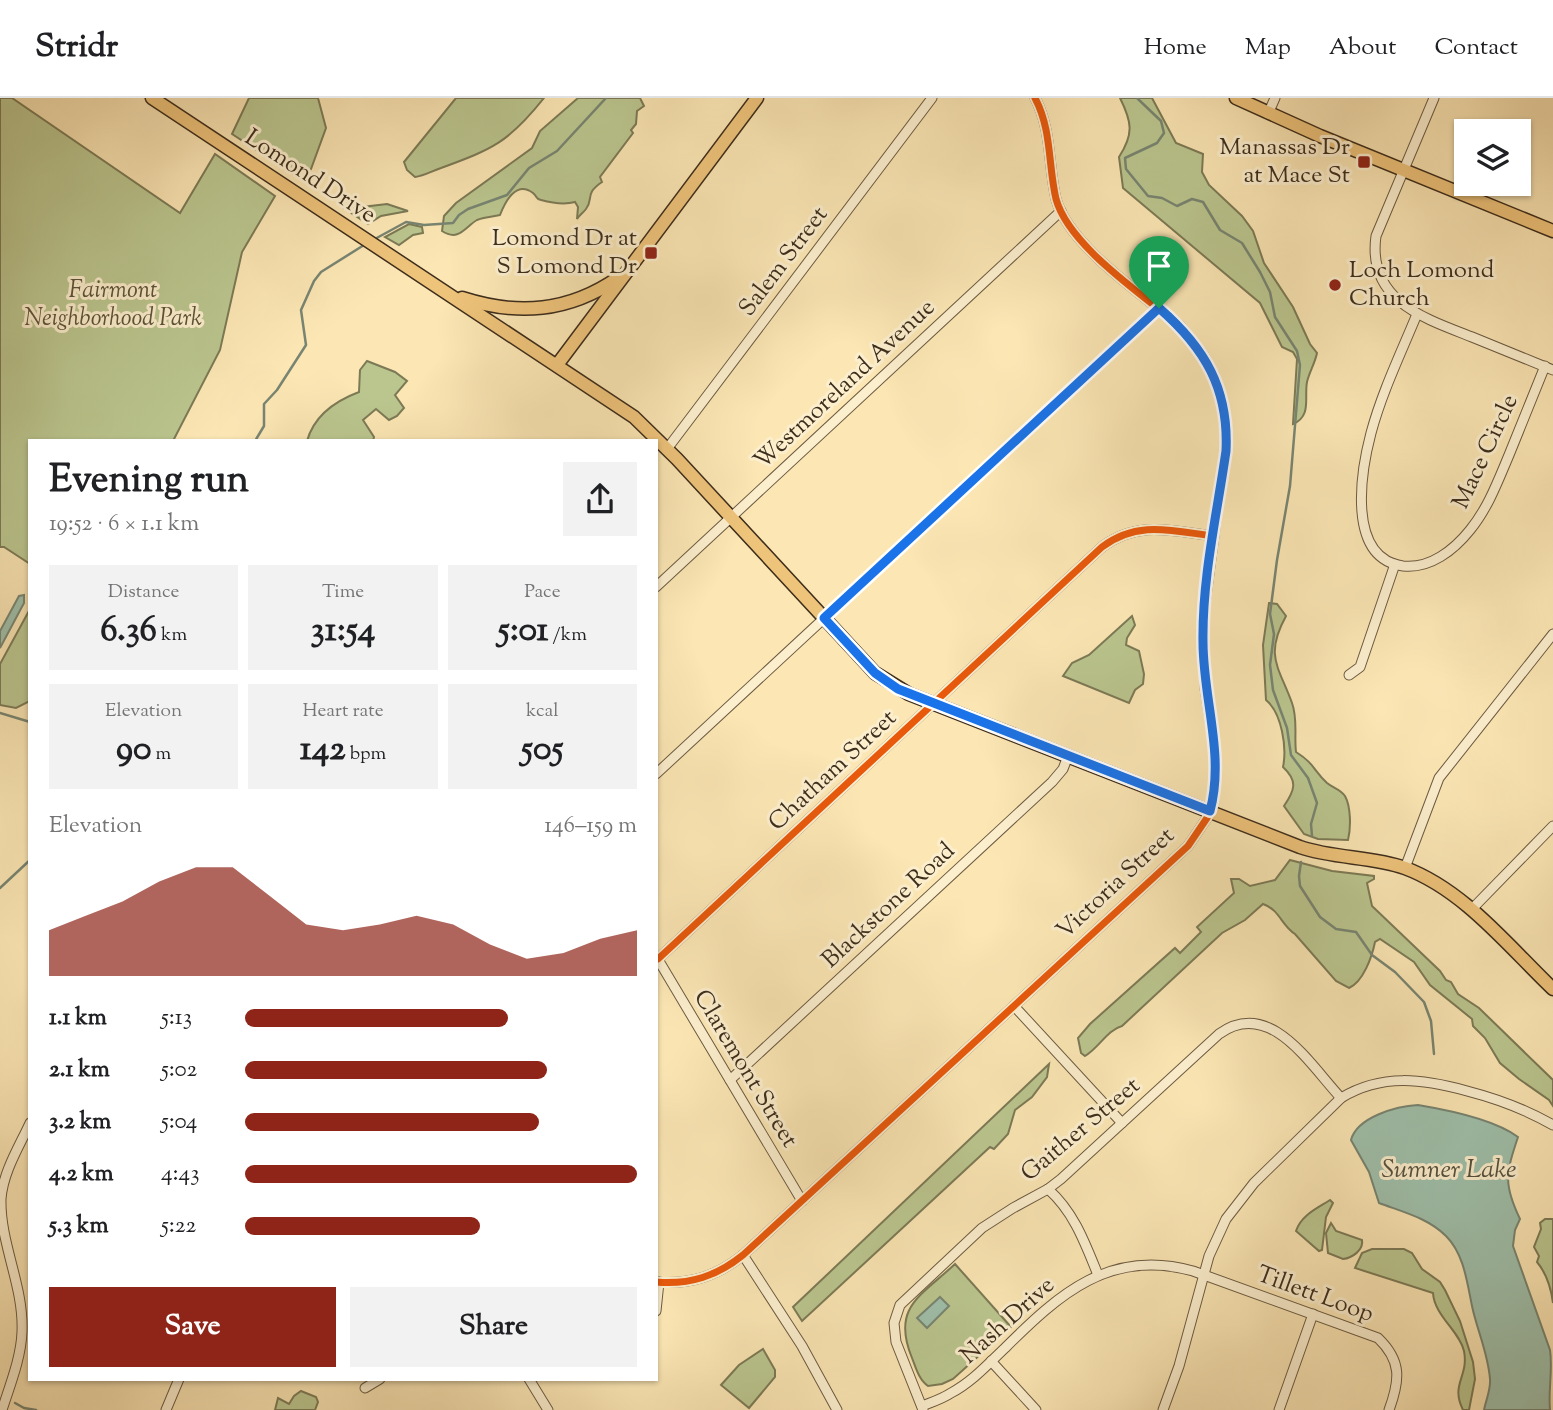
<!DOCTYPE html>
<meta charset="utf-8">
<style>
body{margin:0;font-family:"Sorts Mill Goudy",serif;background:#f2f2f2;color:#202124;height:100vh;display:flex;flex-direction:column;font-size:26px;white-space:nowrap}
*{box-sizing:border-box;margin:0}
p{font-size:23px;color:#757577}
.icon{flex:none;width:38px;height:38px;fill:none;stroke:currentColor;stroke-width:2;stroke-linecap:round;stroke-linejoin:round}
.map{position:relative;flex:1;overflow:hidden}
.drawer{position:absolute;left:28px;top:341px;width:630px;height:942px;display:flex;flex-direction:column;background:#fff;border-radius:0px;box-shadow:0 2px 5px #0004}
.drawer>*{flex:none}
.buttons{position:absolute;left:1454px;top:21px;display:grid;gap:14px}
.buttons a{display:grid;place-items:center;width:77px;height:77px;border-radius:0px;background:#fff;box-shadow:0 2px 5px #0004;font-size:35px}
.pin{position:absolute;display:grid;place-items:center;width:60px;height:60px;color:#fff;margin:-72px -30px;border-radius:50% 50% 50% 0;rotate:-45deg;box-shadow:0 0 7px #0007}
.pin .icon{rotate:45deg}
.round{display:grid;place-items:center;flex:none;width:74px;height:74px;border-radius:0px;background:#f2f2f2}
.head{display:flex;align-items:center;justify-content:space-between;height:119px;padding:0 21px}
h1{font-size:38px;font-weight:700;line-height:52px}
.figures{display:grid;grid-template-columns:repeat(3,1fr);gap:10px;height:119px;padding:7px 21px}
.figures div{display:grid;align-content:center;border-radius:0px;background:#f2f2f2;text-align:center}
.figures b{font-size:35px;font-weight:700}
.figures small{font-size:19px;font-weight:400}
.figures p{font-size:19px}
.chart{height:196px;padding:14px 21px}
.chart p{display:flex;justify-content:space-between}
.chart svg{width:100%;height:126px;margin-top:7px;fill:#8f2418;opacity:.7}
.primary-button{display:flex;gap:14px;margin-top:auto;padding:14px 21px}
.primary-button a{flex:1;height:80px;border-radius:0px;background:#8f2418;color:#fff;font-size:28px;font-weight:700;line-height:80px;text-align:center}
.primary-button a+a{background:#f2f2f2;color:#202124}
ul{padding:0 21px;list-style:none;font-size:23px}
li{display:grid;grid-template-columns:112px 84px 1fr;align-items:center;height:52px}
li i{height:18px;border-radius:9px;background:#8f2418}
header{display:flex;align-items:center;gap:42px;box-sizing:border-box;height:98px;padding:0 35px;background:#fff;border-bottom:2px solid #e0e0e0}
header strong{font-size:33px}
nav{display:flex;gap:38px;margin-inline-start:auto;font-size:24px}
.map>svg:first-child{display:block}
.green{fill:#bbc68f;stroke:#7c7a56;stroke-width:2}
.water{fill:#9fc0ab;stroke:#788572;stroke-width:2}
.lines{fill:none;stroke-linecap:round;stroke-linejoin:round}
.stream{stroke:#788572;stroke-width:2.5}
.minor-casing{stroke:#6c5b42;stroke-width:11}
.major-casing{stroke:#3d2d1c;stroke-width:15}
.minor{stroke:#fcefce;stroke-width:9}
.major{stroke:#eec37a;stroke-width:12}
.cycleway-casing{stroke:#fcefce;stroke-width:11}
.cycleway{stroke:#e8590c;stroke-width:7}
.route-casing{stroke:#fff;stroke-width:14}
.route{stroke:#1a73e8;stroke-width:9}
.poi-dot{fill:#8f2418;stroke:#fcefce;stroke-width:2.5}
.labels{text-anchor:middle;dominant-baseline:central;stroke-width:6;stroke-linejoin:round;paint-order:stroke}
.poi-label{font-size:24px;fill:#3d2d1c;stroke:#fcefce;text-anchor:end}
.street-label{font-size:24px;fill:#3d2d1c;stroke:#fcefce}
.park-label{font-size:24px;font-style:italic;fill:#5c5339;stroke:#fcefce}
.water-label{font-size:26px;font-style:italic;fill:#565240;stroke:#fcefce}
</style>
<header>
<strong>Stridr</strong>
<nav><a>Home</a><a>Map</a><a>About</a><a>Contact</a></nav>
</header>
<div class="map">
<svg width="1553" height="1312" viewBox="0 0 1553 1312">
<rect width="100%" height="100%" fill="#fbe6b4"/>
<filter id="stains"><feTurbulence type="fractalNoise" baseFrequency=".00286" numOctaves="4"/><feColorMatrix values="0 0 0 0 .2 0 0 0 0 .09 0 0 0 0 .02 0 0 0 .5 -.17"/></filter>
<radialGradient id="worn" r=".72"><stop offset=".6" stop-color="#630" stop-opacity="0"/><stop offset="1" stop-color="#630" stop-opacity=".3"/></radialGradient>
<g class="green">
<path d="M0,0H12L180,115L215,56L275,98L242,154L220,252L173,343H30V466L4,449H0Z"/>
<path d="M249,0H318L326,30L311,71L302,82L232,36Z"/>
<path d="M456,0H544C509,44 493,51 441,70C432,73 424,78 415,79L407,72L404,64Z"/>
<path d="M578,0H640L644,8L637,13L636,26L631,32L633,35L600,79L602,84C584,96 594,101 586,111C583,115 579,117 577,121L578,109L575,104C564,107 552,105 541,102C535,101 538,99 533,95C516,82 505,104 500,117C492,119 484,119 477,122C465,129 459,144 442,133L444,118L456,105L532,50L540,33Z"/>
<path d="M1120,0H1152L1176,45L1203,56L1202,74L1209,87L1242,118L1253,133L1264,165L1293,209L1310,246L1317,255C1315,265 1309,275 1307,284C1304,300 1312,318 1293,326L1297,261L1293,254L1282,249L1260,205L1123,90L1119,59C1134,36 1132,24 1120,0Z"/>
<path d="M387,106L408,113L381,118L368,126L345,111Z"/>
<path d="M409,126L422,129L423,135L413,137L399,147L385,139Z"/>
<path d="M367,263L395,274L407,283L395,297L404,310L397,318L389,322L376,311L363,322L374,339L373,343H307C314,318 335,303 359,294L360,272Z"/>
<path d="M1269,505L1277,506L1286,518C1264,558 1279,569 1292,605C1298,621 1294,638 1296,654C1315,666 1313,672 1327,685C1333,690 1340,691 1345,698C1351,709 1351,730 1348,742L1318,741L1304,736L1284,708C1295,692 1298,683 1283,669C1287,650 1282,615 1266,602L1263,547Z"/>
<path d="M30,511V603L16,610L0,607V566Z"/>
<path d="M1132,518L1135,527L1127,540L1126,547L1139,553L1144,576L1143,586L1135,592L1129,605L1063,578L1072,565L1089,557Z"/>
<path d="M1290,762L1332,773L1374,778V781L1367,785L1372,808L1440,873L1446,882L1451,884L1458,896L1479,910L1553,982V1008L1549,1002L1519,981L1500,965L1485,940L1473,928L1472,921L1430,887L1414,864L1380,841L1375,844C1372,859 1363,884 1349,890L1336,883L1295,836C1281,827 1280,812 1263,806L1245,822L1222,835L1122,928C1107,932 1099,950 1085,958L1081,955L1078,940L1090,926L1175,850L1180,855L1201,834L1197,829L1234,795L1231,781H1239L1250,788L1275,782Z"/>
<path d="M1049,966L1047,979L1032,999L1015,1012L1008,1036L994,1051L990,1049L802,1223L793,1209Z"/>
<path d="M1330,1102L1333,1105L1326,1119L1322,1152L1319,1153L1296,1133C1301,1117 1318,1110 1330,1102Z"/>
<path d="M1545,1121H1553V1205C1551,1190 1547,1176 1537,1164L1539,1158L1534,1149L1541,1131L1540,1125Z"/>
<path d="M1331,1125L1336,1133L1362,1142C1364,1152 1352,1160 1343,1161L1328,1155L1326,1135Z"/>
<path d="M1372,1151H1404L1412,1155L1422,1171L1440,1184L1445,1192L1460,1223L1473,1264L1475,1281L1469,1312H1463C1450,1286 1469,1279 1464,1253C1460,1234 1434,1217 1433,1195L1355,1170L1362,1155Z"/>
<path d="M955,1166L1011,1229L953,1281L942,1286L928,1288C919,1282 916,1270 912,1260C891,1209 921,1198 955,1166Z"/>
<path d="M763,1251L775,1272V1279L749,1310L721,1287L739,1267Z"/>
<path d="M301,1293L316,1299L318,1304L315,1312H275L278,1300L289,1306L294,1298Z"/>
</g>
<g class="water">
<path d="M24,497V505L0,550V533L19,498Z"/>
<path d="M1418,1007C1448,1012 1494,1021 1518,1039C1506,1075 1503,1086 1520,1121L1515,1132L1513,1148L1550,1252C1553,1272 1548,1292 1550,1312H1484C1486,1302 1491,1291 1490,1281C1488,1255 1477,1232 1472,1208C1467,1184 1464,1156 1446,1138C1428,1120 1403,1114 1379,1105L1369,1074L1351,1042C1357,1019 1397,1008 1418,1007Z"/>
<path d="M940,1199L949,1208L927,1230L917,1220Z"/>
</g>
<g class="lines">
<g class="stream">
<path d="M1137,0L1161,23L1164,35L1157,45L1125,60L1126,71L1148,98L1162,100L1177,108L1192,101L1203,104L1220,132L1242,145L1260,174L1270,194L1275,219L1297,253L1300,267L1290,388L1277,462L1270,516L1274,536L1270,567L1273,592L1287,630L1291,657L1308,680L1317,705L1311,726L1312,738"/>
<path d="M373,142L406,124L424,127L453,125L459,117L468,111L507,97L529,70L557,53L606,0"/>
<path d="M255,343L264,328V306L277,292L306,247L301,212L314,183L321,174L364,147"/>
<path d="M0,615L30,624"/>
<path d="M1301,764L1299,778L1300,788L1320,819L1336,831L1356,834L1372,857L1395,874L1424,904L1431,923L1434,956"/>
<path d="M0,790L30,762"/>
<path d="M15,1305L24,1310L36,1312"/>
</g>
<defs>
<g id="minor">
<path d="M1434,0L1376,138C1367,202 1423,220 1472,239C1499,250 1526,261 1553,272"/>
<path d="M1268,16L1275,0"/>
<path d="M1417,216C1401,255 1382,294 1371,335C1361,373 1346,460 1403,468C1430,471 1454,452 1470,432C1488,410 1498,383 1509,357C1521,327 1533,298 1545,268"/>
<path d="M667,351L932,0"/>
<path d="M656,489L1061,113"/>
<path d="M1349,577L1360,569L1395,466"/>
<path d="M656,676L1159,210"/>
<path d="M1405,770L1439,680L1553,536"/>
<path d="M1471,812L1553,728"/>
<path d="M656,858L802,1103"/>
<path d="M658,861L1102,449C1138,422 1172,433 1213,438"/>
<path d="M1014,908L1122,1025"/>
<path d="M730,982L1052,684L1063,671L1068,658"/>
<path d="M1048,1091C1074,1114 1085,1145 1098,1177"/>
<path d="M743,1157L802,1248L837,1312"/>
<path d="M656,1184C690,1187 717,1178 743,1157L1188,748L1207,720L1215,691L1216,660L1205,590L1203,521L1226,346L1223,308L1214,277L1204,258L1180,228C1142,196 1069,148 1056,101C1048,67 1052,32 1035,0"/>
<path d="M656,1213L659,1184"/>
<path d="M991,1263L1036,1312"/>
<path d="M529,1281L548,1312"/>
<path d="M365,1290L380,1281"/>
<path d="M922,1308C932,1304 942,1301 951,1295C972,1284 988,1266 1005,1250C1059,1196 1110,1150 1193,1173L1378,1240C1402,1263 1400,1282 1389,1312"/>
<path d="M2,1312C10,1287 21,1260 22,1234C24,1188 0,1146 1,1101C3,1074 19,1049 30,1025"/>
<path d="M166,1312L179,1281"/>
<path d="M923,1312L896,1244L894,1225L900,1207L982,1130L1013,1110L1048,1091L1061,1081L1219,936C1270,899 1310,967 1341,1000"/>
<path d="M1163,1312L1179,1268L1209,1158L1226,1121L1254,1085L1341,1000C1382,975 1423,981 1467,993C1498,1001 1525,1011 1553,1027"/>
<path d="M1279,1312L1313,1216"/>
</g>
<g id="major">
<path d="M152,0L634,319L677,361L875,575L909,596L1300,749C1335,761 1372,758 1405,770C1464,792 1508,848 1553,891"/>
<path d="M1236,0L1320,38L1553,133"/>
<path d="M462,200C518,218 569,214 618,180"/>
<path d="M557,267L757,0"/>
</g>
</defs>
<use href="#minor" class="minor-casing"/>
<use href="#major" class="major-casing"/>
<use href="#minor" class="minor"/>
<use href="#major" class="major"/>
<defs>
<g id="cycleway">
<path d="M658,861L1102,449C1138,422 1172,433 1213,438"/>
<path d="M656,1184C690,1187 717,1178 743,1157L1188,748L1207,720L1215,691L1216,660L1205,590L1203,521L1226,346L1223,308L1214,277L1204,258L1180,228C1142,196 1069,148 1056,101C1048,67 1052,32 1035,0"/>
</g>
</defs>
<use href="#cycleway" class="cycleway-casing"/>
<use href="#cycleway" class="cycleway"/>
</g>
<g class="lines">
<defs>
<path id="route" d="M1159,210C1205,250 1229,291 1226,353C1217,416 1202,480 1203,544C1203,601 1225,657 1210,713L898,591L875,575L824,520Z"/>
</defs>
<use href="#route" class="route-casing"/>
<use href="#route" class="route"/>
</g>
<g class="poi-dot">
<rect x="1357" y="57" width="14" height="14" rx="3.5"/>
<rect x="644" y="148" width="14" height="14" rx="3.5"/>
<circle cx="1335" cy="187" r="7"/>
</g>
<g class="labels">
<g class="poi-label">
<text x="1350" y="50">Manassas Dr<tspan x="1350" dy="28">at Mace St</tspan></text>
<text x="637" y="141">Lomond Dr at<tspan x="637" dy="28">S Lomond Dr</tspan></text>
<text x="1349" y="173" text-anchor="start">Loch Lomond<tspan x="1349" dy="28">Church</tspan></text>
</g>
<g class="street-label">
<text transform="translate(310 79) rotate(33)">Lomond Drive</text>
<text transform="translate(784 164) rotate(-53)">Salem Street</text>
<text transform="translate(845 287) rotate(-43)">Westmoreland Avenue</text>
<text transform="translate(1486 354) rotate(-65)">Mace Circle</text>
<text transform="translate(833 673) rotate(-43)">Chatham Street</text>
<text transform="translate(1116 786) rotate(-43)">Victoria Street</text>
<text transform="translate(889 808) rotate(-43)">Blackstone Road</text>
<text transform="translate(745 971) rotate(59)">Claremont Street</text>
<text transform="translate(1081 1032) rotate(-40)">Gaither Street</text>
<text transform="translate(1315 1197) rotate(20)">Tillett Loop</text>
<text transform="translate(1008 1223) rotate(-42)">Nash Drive</text>
</g>
<g class="park-label">
<text x="113" y="193">Fairmont<tspan x="113" dy="28">Neighborhood Park</tspan></text>
</g>
<g class="water-label">
<text x="1449" y="1072">Sumner Lake</text>
</g>
</g>
<rect width="100%" height="100%" filter="url(#stains)"/>
<rect width="100%" height="100%" fill="url(#worn)"/>
</svg>
<div class="buttons">
<a><svg class="icon" aria-label="layers" viewBox="0 0 24 24"><path d="M12 4l9 5-9 5-9-5zM3 14l9 5 9-5"/></svg></a>
</div>
<div class="pin" style="left:1159px;top:210px;background:#1e9e55"><svg class="icon" aria-label="arrive" viewBox="0 0 24 24"><path d="M6 21V4h12l-3 4 3 4H6"/></svg></div>
<section class="drawer">
<div class="head"><div><h1>Evening run</h1><p>19:52 · 6 × 1.1 km</p></div><a class="round"><svg class="icon" aria-label="share" viewBox="0 0 24 24"><path d="M12 15V3M7 8l5-5 5 5M5 13v7h14v-7"/></svg></a></div>
<div class="figures">
<div><p>Distance</p><b>6.36<small> km</small></b></div>
<div><p>Time</p><b>31:54</b></div>
<div><p>Pace</p><b>5:01<small> /km</small></b></div>
</div>
<div class="figures">
<div><p>Elevation</p><b>90<small> m</small></b></div>
<div><p>Heart rate</p><b>142<small> bpm</small></b></div>
<div><p>kcal</p><b>505</b></div>
</div>
<div class="chart"><p><span>Elevation</span>146–159 m</p>
<svg viewBox="0 0 160 44" preserveAspectRatio="none"><path d="M0 44V28L10 23L20 18L30 11L40 6L50 6L60 16L70 26L80 28L90 26L100 23L110 26L120 33L130 38L140 36L150 31L160 28V44z"/></svg>
</div>
<ul>
<li><b>1.1 km</b>5:13<i style="width:67%"></i></li>
<li><b>2.1 km</b>5:02<i style="width:77%"></i></li>
<li><b>3.2 km</b>5:04<i style="width:75%"></i></li>
<li><b>4.2 km</b>4:43<i style="width:100%"></i></li>
<li><b>5.3 km</b>5:22<i style="width:60%"></i></li>
</ul>
<div class="primary-button"><a>Save</a><a>Share</a></div>
</section>
</div>
